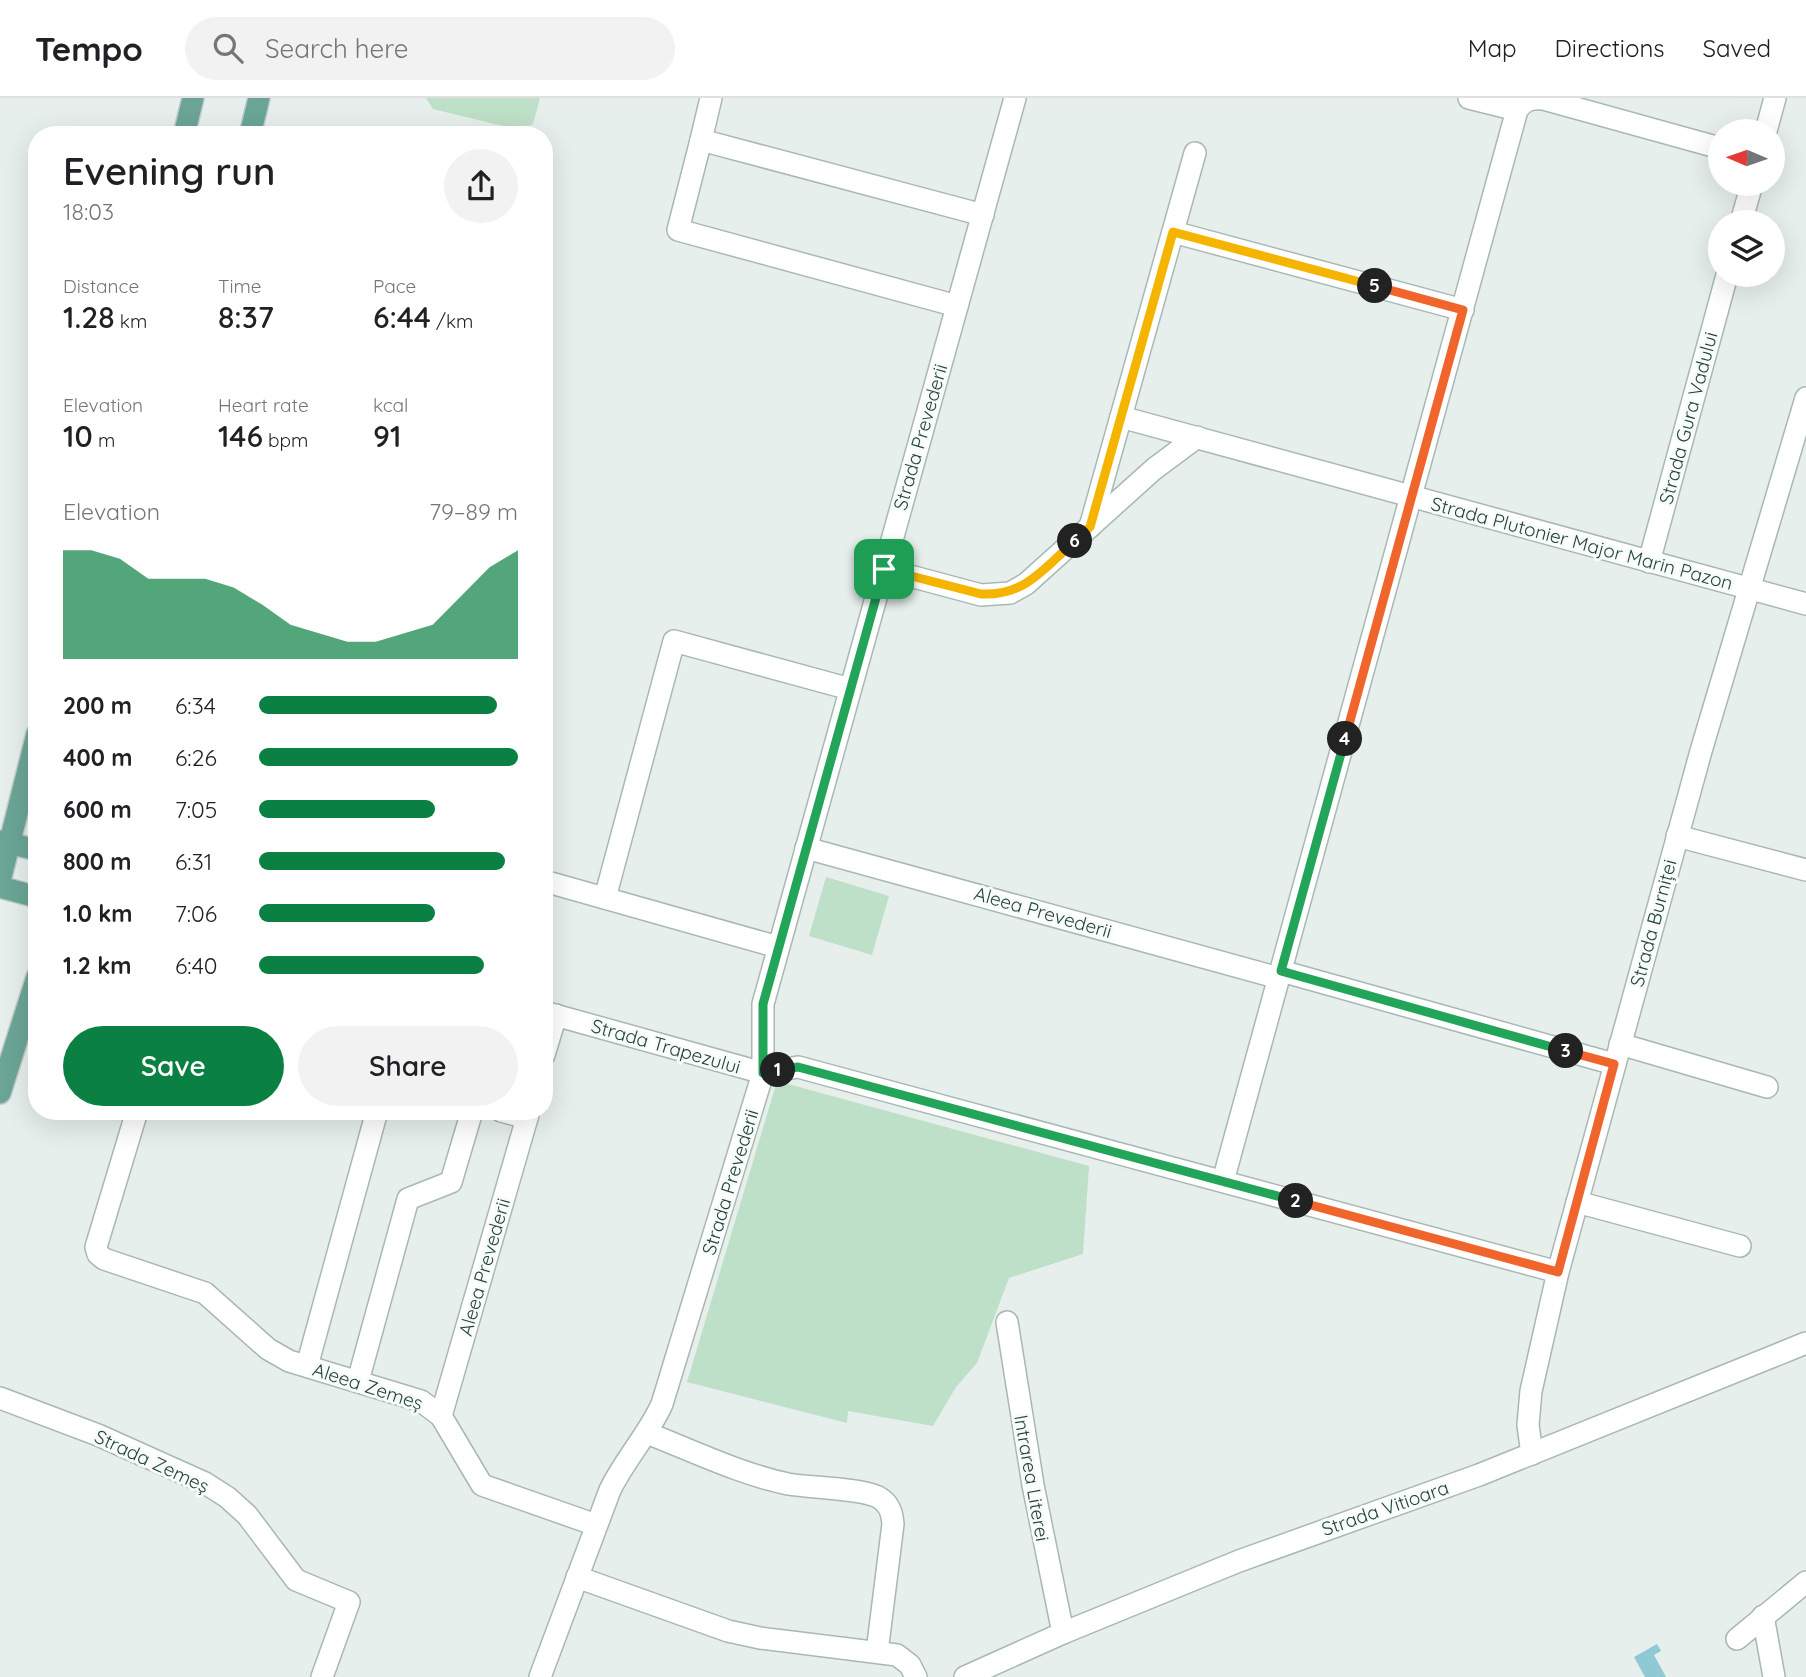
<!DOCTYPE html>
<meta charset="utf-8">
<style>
body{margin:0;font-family:Quicksand,sans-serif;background:#f2f2f2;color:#202124;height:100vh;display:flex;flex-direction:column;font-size:26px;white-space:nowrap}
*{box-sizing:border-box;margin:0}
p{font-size:23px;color:#757577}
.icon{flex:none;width:38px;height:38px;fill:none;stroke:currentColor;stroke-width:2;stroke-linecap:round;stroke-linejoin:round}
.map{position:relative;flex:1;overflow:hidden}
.side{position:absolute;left:28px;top:28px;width:525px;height:994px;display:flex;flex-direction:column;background:#fff;border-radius:28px;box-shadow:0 7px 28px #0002}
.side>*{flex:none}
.needle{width:46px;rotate:272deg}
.tools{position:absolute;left:1708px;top:21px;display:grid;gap:14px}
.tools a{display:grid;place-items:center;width:77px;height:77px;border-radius:50%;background:#fff;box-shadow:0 7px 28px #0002;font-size:35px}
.pin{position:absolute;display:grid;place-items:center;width:60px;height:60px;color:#fff;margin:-30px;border-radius:14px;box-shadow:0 4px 10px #0006}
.km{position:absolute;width:35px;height:35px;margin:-18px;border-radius:50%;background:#222;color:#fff;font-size:19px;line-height:35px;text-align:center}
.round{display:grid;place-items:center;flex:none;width:74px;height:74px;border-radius:37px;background:#f2f2f2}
.overview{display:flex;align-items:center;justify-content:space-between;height:119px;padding:0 35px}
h1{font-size:38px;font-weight:600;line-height:52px}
.metrics{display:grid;grid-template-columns:repeat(3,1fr);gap:10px;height:119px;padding:7px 35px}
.metrics div{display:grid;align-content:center}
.metrics b{font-size:30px;font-weight:600}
.metrics small{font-size:19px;font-weight:400}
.metrics p{font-size:19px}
.chart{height:196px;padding:14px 35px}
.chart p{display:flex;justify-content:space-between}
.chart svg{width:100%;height:126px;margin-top:7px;fill:#0b8043;opacity:.7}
.primary-button{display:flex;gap:14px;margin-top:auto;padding:14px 35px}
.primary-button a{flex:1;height:80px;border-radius:42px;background:#0b8043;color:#fff;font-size:28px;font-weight:600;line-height:80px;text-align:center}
.primary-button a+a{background:#f2f2f2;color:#202124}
ul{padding:0 35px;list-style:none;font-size:23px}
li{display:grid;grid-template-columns:112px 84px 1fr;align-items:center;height:52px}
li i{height:18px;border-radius:9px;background:#0b8043}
header{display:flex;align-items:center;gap:42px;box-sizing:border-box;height:98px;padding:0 35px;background:#fff;border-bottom:2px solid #e0e0e0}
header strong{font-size:33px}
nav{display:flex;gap:38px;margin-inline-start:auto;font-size:24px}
.search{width:490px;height:63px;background:#f2f2f2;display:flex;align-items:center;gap:18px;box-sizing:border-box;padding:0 24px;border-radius:38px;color:#757577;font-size:26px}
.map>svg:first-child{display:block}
.park{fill:#bfe0c8}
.water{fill:#8ec9d4}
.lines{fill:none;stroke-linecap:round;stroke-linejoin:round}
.minor-casing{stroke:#a8b8b2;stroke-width:24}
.major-casing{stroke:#c2cac8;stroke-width:24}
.minor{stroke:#fff;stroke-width:21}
.major{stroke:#6aa596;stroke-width:21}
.split-1-casing{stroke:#fff;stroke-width:14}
.split-2-casing{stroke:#fff;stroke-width:14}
.split-3-casing{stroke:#fff;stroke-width:14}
.split-4-casing{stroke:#fff;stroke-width:14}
.split-5-casing{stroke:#fff;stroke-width:14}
.split-6-casing{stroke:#fff;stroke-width:14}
.split-7-casing{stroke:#fff;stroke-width:14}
.split-1{stroke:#22a559;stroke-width:9}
.split-2{stroke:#22a559;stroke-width:9}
.split-3{stroke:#f0652b;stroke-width:9}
.split-4{stroke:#22a559;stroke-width:9}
.split-5{stroke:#f0652b;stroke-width:9}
.split-6{stroke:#f5b400;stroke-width:9}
.split-7{stroke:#f5b400;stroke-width:9}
.labels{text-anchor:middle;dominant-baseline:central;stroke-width:6;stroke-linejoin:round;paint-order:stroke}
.street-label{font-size:19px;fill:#24423a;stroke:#f7fbf9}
</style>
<header>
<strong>Tempo</strong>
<div class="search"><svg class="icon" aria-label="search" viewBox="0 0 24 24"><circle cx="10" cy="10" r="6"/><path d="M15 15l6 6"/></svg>Search here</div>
<nav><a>Map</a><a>Directions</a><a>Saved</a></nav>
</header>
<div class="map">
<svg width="1806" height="1579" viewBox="0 0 1806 1579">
<rect width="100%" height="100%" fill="#e6efeb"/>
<g class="park">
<path d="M426,0H540L533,26L519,32L433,11Z"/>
<path d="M826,779L889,798L872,857L809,838Z"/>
<path d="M777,983L1089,1068L1083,1156L1009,1180L977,1265L956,1289L933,1328L848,1313L847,1325L687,1284Z"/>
</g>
<path class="water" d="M1657,1546L1661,1553L1654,1557L1666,1579H1645L1634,1559Z"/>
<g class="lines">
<defs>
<g id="minor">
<path d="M1469,0L1517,12"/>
<path d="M1766,33L1775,0"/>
<path d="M701,42L711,0"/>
<path d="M1741,124L1752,86"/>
<path d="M1173,134L1463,212"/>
<path d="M957,208L678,132L701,42L983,117"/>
<path d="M1121,319L1806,506"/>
<path d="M1090,429L1195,55"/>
<path d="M1649,464L1727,177"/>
<path d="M884,471L981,497L1010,495L1026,486L1154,371L1197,339"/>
<path d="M1677,738L1806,772"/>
<path d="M806,750L1279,880"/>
<path d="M544,783L778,849"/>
<path d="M605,800L674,543L850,591"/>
<path d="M1281,873L1614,966"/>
<path d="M544,914L763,975L798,969L1558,1174"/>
<path d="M1620,946L1767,989"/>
<path d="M544,957L556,917"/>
<path d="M137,1013L96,1149L98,1156L104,1161L205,1195L268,1251L289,1263L421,1303L441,1318L482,1387L596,1427"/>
<path d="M501,1013L527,1020"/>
<path d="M1223,1083L1517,12C1524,2 1531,0 1543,1L1720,50"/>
<path d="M1577,1104L1740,1148"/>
<path d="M1007,1224L1033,1387L1063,1535"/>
<path d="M307,1268L377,1013"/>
<path d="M358,1283L408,1101L451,1084L472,1013"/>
<path d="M0,1300L98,1337L205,1385L227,1399L247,1417L296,1482L349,1504L322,1579"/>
<path d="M441,1318L529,1013"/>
<path d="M647,1335C693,1353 740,1376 788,1386C811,1390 860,1390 878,1399C889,1405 892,1414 893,1426L877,1554"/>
<path d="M1532,1356L1528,1327L1531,1293L1558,1174L1701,653L1806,300"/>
<path d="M577,1479L728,1533L760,1540L897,1557L910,1567L916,1579"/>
<path d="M1763,1518L1774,1579"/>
<path d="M1737,1541L1806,1484"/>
<path d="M540,1579L610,1392C625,1361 648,1337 662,1306L763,975V906L1015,0"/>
<path d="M965,1579L1063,1535L1239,1463L1479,1377L1806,1245"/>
</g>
<g id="major">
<path d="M184,37L193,0"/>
<path d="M250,37L259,0"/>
<path d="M0,743L37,752"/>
<path d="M0,783L37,636"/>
<path d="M0,789L37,799"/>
<path d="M0,995L37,879"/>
</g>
</defs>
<use href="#minor" class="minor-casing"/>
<use href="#major" class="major-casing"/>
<use href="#minor" class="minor"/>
<use href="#major" class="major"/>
</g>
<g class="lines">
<defs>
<path id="split-1" d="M778,972L763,975V906L884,471"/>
<path id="split-2" d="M778,972L798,969L1296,1103"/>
<path id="split-3" d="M1296,1103L1558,1174L1614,966L1566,953"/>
<path id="split-4" d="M1345,641L1281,873L1566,953"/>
<path id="split-5" d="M1345,641L1463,212L1375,188"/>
<path id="split-6" d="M1075,443L1090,429L1173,134L1375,188"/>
<path id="split-7" d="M884,471L981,496C1026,498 1044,470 1075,443"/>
</defs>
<use href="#split-1" class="split-1-casing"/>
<use href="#split-2" class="split-2-casing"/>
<use href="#split-3" class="split-3-casing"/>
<use href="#split-4" class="split-4-casing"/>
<use href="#split-5" class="split-5-casing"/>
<use href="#split-6" class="split-6-casing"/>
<use href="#split-7" class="split-7-casing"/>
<use href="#split-1" class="split-1"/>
<use href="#split-2" class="split-2"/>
<use href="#split-3" class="split-3"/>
<use href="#split-4" class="split-4"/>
<use href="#split-5" class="split-5"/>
<use href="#split-6" class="split-6"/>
<use href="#split-7" class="split-7"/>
</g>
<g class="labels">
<g class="street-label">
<text transform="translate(1688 320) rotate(-75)">Strada Gura Vadului</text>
<text transform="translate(920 339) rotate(-74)">Strada Prevederii</text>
<text transform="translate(1582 445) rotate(15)">Strada Plutonier Major Marin Pazon</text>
<text transform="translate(1043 814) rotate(16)">Aleea Prevederii</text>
<text transform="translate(1653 825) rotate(-75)">Strada Burniței</text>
<text transform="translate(666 948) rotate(16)">Strada Trapezului</text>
<text transform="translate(730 1084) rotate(-73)">Strada Prevederii</text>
<text transform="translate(484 1169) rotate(-74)">Aleea Prevederii</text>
<text transform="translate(368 1288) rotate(18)">Aleea Zemeș</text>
<text transform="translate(152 1363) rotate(25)">Strada Zemeș</text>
<text transform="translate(1032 1380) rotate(80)">Intrarea Literei</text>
<text transform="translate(1385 1410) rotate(-19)">Strada Vitioara</text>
</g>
</g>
</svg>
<div class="tools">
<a><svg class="needle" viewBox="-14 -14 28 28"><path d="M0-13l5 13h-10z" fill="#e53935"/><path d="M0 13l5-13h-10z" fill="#757577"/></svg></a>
<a><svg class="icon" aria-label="layers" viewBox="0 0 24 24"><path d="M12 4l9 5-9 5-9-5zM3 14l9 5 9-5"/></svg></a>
</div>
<div class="pin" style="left:884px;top:471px;background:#1e9e55"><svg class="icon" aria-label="arrive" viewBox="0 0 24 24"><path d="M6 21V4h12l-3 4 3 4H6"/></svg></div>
<b class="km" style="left:778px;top:972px">1</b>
<b class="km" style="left:1296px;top:1103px">2</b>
<b class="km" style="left:1566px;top:953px">3</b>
<b class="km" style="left:1345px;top:641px">4</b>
<b class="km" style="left:1375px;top:188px">5</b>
<b class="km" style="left:1075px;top:443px">6</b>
<section class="side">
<div class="overview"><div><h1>Evening run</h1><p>18:03</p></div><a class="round"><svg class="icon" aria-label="share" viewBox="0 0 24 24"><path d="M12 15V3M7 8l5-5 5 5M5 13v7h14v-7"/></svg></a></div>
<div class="metrics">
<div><p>Distance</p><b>1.28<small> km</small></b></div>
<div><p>Time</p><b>8:37</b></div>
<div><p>Pace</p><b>6:44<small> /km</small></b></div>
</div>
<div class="metrics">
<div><p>Elevation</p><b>10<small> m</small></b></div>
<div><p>Heart rate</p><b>146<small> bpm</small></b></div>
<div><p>kcal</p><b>91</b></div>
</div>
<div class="chart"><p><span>Elevation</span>79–89 m</p>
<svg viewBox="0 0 160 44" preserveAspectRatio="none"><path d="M0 44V6L10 6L20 9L30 16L40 16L50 16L60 19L70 25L80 32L90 35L100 38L110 38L120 35L130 32L140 22L150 12L160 6V44z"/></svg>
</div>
<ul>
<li><b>200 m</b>6:34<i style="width:92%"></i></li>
<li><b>400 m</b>6:26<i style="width:100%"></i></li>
<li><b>600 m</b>7:05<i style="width:68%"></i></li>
<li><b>800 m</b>6:31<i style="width:95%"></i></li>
<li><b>1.0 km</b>7:06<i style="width:68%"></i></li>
<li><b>1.2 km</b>6:40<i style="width:87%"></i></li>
</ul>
<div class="primary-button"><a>Save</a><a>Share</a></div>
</section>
</div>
